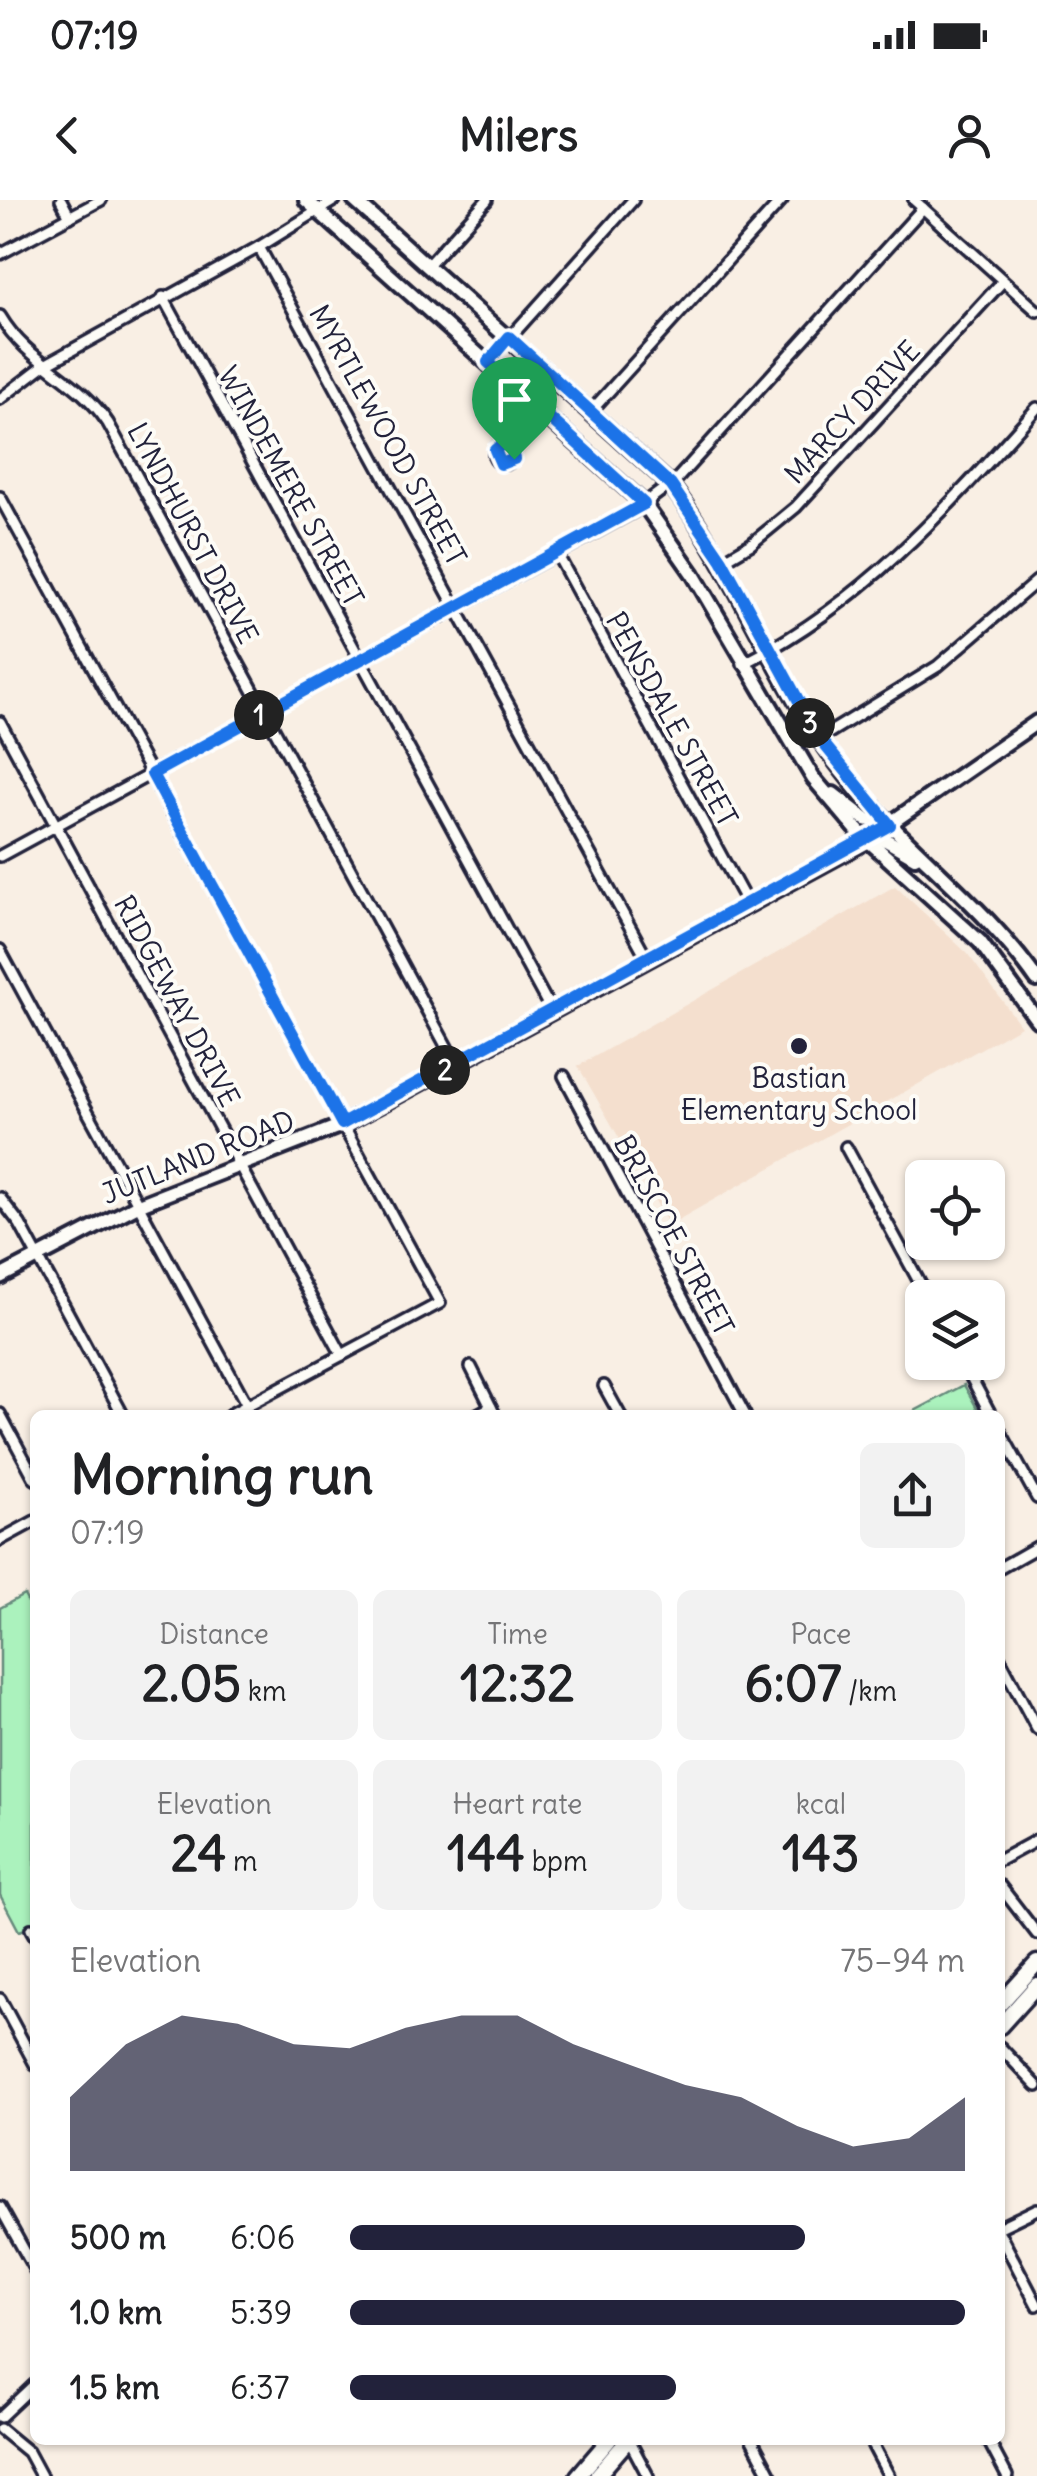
<!DOCTYPE html>
<meta charset="utf-8">
<style>
body{margin:0;font-family:Delius,sans-serif;background:#f2f2f2;color:#202124;height:100vh;display:flex;flex-direction:column;font-size:38px;white-space:nowrap}
*{box-sizing:border-box;margin:0}
p{font-size:32px;color:#757577}
.icon{flex:none;width:55px;height:55px;fill:none;stroke:currentColor;stroke-width:2;stroke-linecap:round;stroke-linejoin:round}
.map{position:relative;flex:1;overflow:hidden}
.side{position:absolute;left:30px;top:1210px;width:975px;height:1035px;display:flex;flex-direction:column;background:#fff;border-radius:15px;box-shadow:0 2px 8px #0004}
.side>*{flex:none}
.controls{position:absolute;left:905px;top:960px;display:grid;gap:20px}
.controls a{display:grid;place-items:center;width:100px;height:100px;border-radius:15px;background:#fff;box-shadow:0 2px 8px #0004;font-size:50px}
.pin{position:absolute;display:grid;place-items:center;width:85px;height:85px;color:#fff;margin:-102px -42px;border-radius:50% 50% 50% 0;rotate:-45deg;box-shadow:0 0 10px #0007}
.pin .icon{rotate:45deg}
.km{position:absolute;width:50px;height:50px;margin:-25px;border-radius:50%;background:#222;color:#fff;font-size:28px;line-height:50px;text-align:center}
.round{display:grid;place-items:center;flex:none;width:105px;height:105px;border-radius:15px;background:#f2f2f2}
.headline{display:flex;align-items:center;justify-content:space-between;height:170px;padding:0 40px}
h1{font-size:55px;font-weight:700;line-height:75px}
.metrics{display:grid;grid-template-columns:repeat(3,1fr);gap:15px;height:170px;padding:10px 40px}
.metrics div{display:grid;align-content:center;border-radius:15px;background:#f2f2f2;text-align:center}
.metrics b{font-size:50px;font-weight:700}
.metrics small{font-size:28px;font-weight:400}
.metrics p{font-size:28px}
.chart{height:280px;padding:20px 40px}
.chart p{display:flex;justify-content:space-between}
.chart svg{width:100%;height:180px;margin-top:10px;fill:#22223b;opacity:.7}
ul{padding:0 40px;list-style:none;font-size:32px}
li{display:grid;grid-template-columns:160px 120px 1fr;align-items:center;height:75px}
li i{height:25px;border-radius:12px;background:#22223b}
.status{display:flex;justify-content:space-between;align-items:center;height:70px;padding:0 50px;background:#fff;direction:ltr}
.status svg{height:28px;fill:currentColor}
header{display:flex;justify-content:space-between;align-items:center;height:130px;padding:0 40px;background:#fff;font-size:45px;font-weight:700}
.map>svg:first-child{display:block}
.built{fill:#f4dfce}
.green{fill:#abf2bd;stroke:#668a7c;stroke-width:2.5}
.lines{fill:none;stroke-linecap:round;stroke-linejoin:round}
.street-casing{stroke:#22223b;stroke-width:16}
.secondary-casing{stroke:#22223b;stroke-width:20}
.primary-casing{stroke:#22223b;stroke-width:21}
.street{stroke:#fdfcf7;stroke-width:9}
.secondary{stroke:#fdfcf7;stroke-width:12}
.primary{stroke:#fdfcf7;stroke-width:14}
.route-casing{stroke:#fff;stroke-width:20}
.route{stroke:#1a73e8;stroke-width:12}
.poi-dot{fill:#22223b;stroke:#fdfcf7;stroke-width:4}
.labels{text-anchor:middle;dominant-baseline:central;stroke-width:8;stroke-linejoin:round;paint-order:stroke}
.street-label{font-size:28px;fill:#22223b;stroke:#fdfcf7}
.poi-label{font-size:28px;fill:#22223b;stroke:#fdfcf7}
</style>
<div class="status"><b>07:19</b><svg viewBox="0 0 49 12"><path d="M0 12V9h3v3zM5 12V6h3v6zM10 12V3h3v9zM15 12V0h3v12zM26 1h20v11H26zM47 4h2v5h-2z"/></svg></div>
<header><svg class="icon" aria-label="back" viewBox="0 0 24 24"><path d="M15 5l-7 7 7 7"/></svg>Milers<svg class="icon" aria-label="person" viewBox="0 0 24 24"><circle cx="12" cy="8" r="4"/><path d="M4 21q1-7 8-7t8 7"/></svg></header>
<div class="map">
<svg width="1037" height="2276" viewBox="0 0 1037 2276">
<rect width="100%" height="100%" fill="#f9efe4"/>
<filter id="ink" filterUnits="userSpaceOnUse"><feTurbulence type="fractalNoise" baseFrequency=".01" numOctaves="2"/><feDisplacementMap in="SourceGraphic" scale="20" xChannelSelector="R" yChannelSelector="G"/><feConvolveMatrix kernelMatrix="1 2 1 2 8 2 1 2 1" color-interpolation-filters="sRGB"/></filter>
<g filter="url(#ink)">
<path class="built" d="M895,686L967,753L1021,826L669,1025L578,866Z"/>
<g class="green">
<path d="M964,1185L981,1215H907Z"/>
<path d="M24,1395L35,1416V1726L19,1731L0,1695V1408Z"/>
</g>
<g class="lines">
<defs>
<g id="street">
<path d="M61,0L70,17"/>
<path d="M914,0L1037,111"/>
<path d="M259,47L648,760"/>
<path d="M0,54L101,0"/>
<path d="M428,65L487,0"/>
<path d="M163,97L552,812"/>
<path d="M0,116C29,165 77,176 108,223L456,864"/>
<path d="M488,162L633,0"/>
<path d="M0,199L43,166L259,47L335,0"/>
<path d="M592,210L782,0"/>
<circle cx="504" cy="254" r="10"/>
<path d="M511,246L542,211"/>
<path d="M0,297L440,1103L229,1215"/>
<path d="M557,354L748,705"/>
<path d="M722,361L751,344L796,307L1003,81"/>
<path d="M743,464C864,403 948,307 1037,208"/>
<path d="M0,522L342,1155"/>
<path d="M819,539L938,466L1037,381"/>
<path d="M0,656L633,312L677,279L923,8"/>
<path d="M0,750L247,1205"/>
<path d="M564,876L745,1215"/>
<path d="M846,947L928,1098"/>
<path d="M0,998L20,1024L123,1215"/>
<path d="M963,1162L991,1215"/>
<path d="M471,1167L495,1215"/>
<path d="M604,1186L620,1215"/>
<path d="M0,1214L35,1279"/>
<path d="M476,1215L491,1207"/>
<path d="M1000,1231L1037,1298"/>
<path d="M0,1340L35,1321"/>
<path d="M1000,1368L1037,1347"/>
<path d="M1000,1459L1037,1529"/>
<path d="M1000,1660L1037,1640"/>
<path d="M1000,1686L1037,1734"/>
<path d="M31,1729L35,1736"/>
<path d="M0,1799L35,1864"/>
<path d="M1000,1847L1037,1886"/>
<path d="M0,2007L35,2070"/>
<path d="M1000,2027L1037,2009"/>
<path d="M1000,2034L1037,2105"/>
<path d="M0,2217L35,2184"/>
<path d="M0,2229L28,2252L41,2276"/>
<path d="M629,2240L648,2276"/>
<path d="M752,2240L771,2276"/>
<path d="M870,2240L889,2276"/>
<path d="M988,2240L1007,2276"/>
</g>
<g id="secondary">
<path d="M306,0L644,304L693,374L813,578L858,631L980,742L1037,820"/>
<path d="M354,0L671,285C740,377 776,489 849,579C907,650 984,704 1037,780"/>
<path d="M833,594L865,619L891,625"/>
<path d="M870,639L886,640L915,657"/>
<path d="M0,1077L138,1005L342,925L395,897L856,647L1037,522"/>
</g>
<g id="primary">
<path d="M1000,1804L1037,1763"/>
<path d="M1000,1826L1037,1785"/>
<path d="M578,2276L609,2240"/>
<path d="M597,2276L628,2240"/>
</g>
</defs>
<use href="#street" class="street-casing"/>
<use href="#secondary" class="secondary-casing"/>
<use href="#primary" class="primary-casing"/>
<use href="#street" class="street"/>
<use href="#secondary" class="secondary"/>
<use href="#primary" class="primary"/>
</g>
</g>
<g class="lines" filter="url(#ink)">
<defs>
<path id="route" d="M514,259L511,246L542,211L644,304L152,574L342,924L890,625L819,538L722,360L671,285L509,137L488,162L542,211L511,246L502,244L495,250L501,264L514,259"/>
</defs>
<use href="#route" class="route-casing"/>
<use href="#route" class="route"/>
</g>
<circle class="poi-dot" cx="799" cy="846" r="10"/>
<g class="labels">
<g class="street-label">
<text transform="translate(852 212) rotate(-47)">MARCY DRIVE</text>
<text transform="translate(388 235) rotate(61)">MYRTLEWOOD STREET</text>
<text transform="translate(291 286) rotate(61)">WINDEMERE STREET</text>
<text transform="translate(193 333) rotate(62)">LYNDHURST DRIVE</text>
<text transform="translate(672 519) rotate(61)">PENSDALE STREET</text>
<text transform="translate(177 801) rotate(62)">RIDGEWAY DRIVE</text>
<text transform="translate(198 957) rotate(-22)">JUTLAND ROAD</text>
<text transform="translate(674 1035) rotate(62)">BRISCOE STREET</text>
</g>
<g class="poi-label">
<text x="799" y="878">Bastian<tspan x="799" dy="32">Elementary School</tspan></text>
</g>
</g>
</svg>
<div class="controls">
<a><svg class="icon" aria-label="locate" viewBox="0 0 24 24"><circle cx="12" cy="12" r="6"/><path d="M12 2v4M12 18v4M2 12h4M18 12h4"/></svg></a>
<a><svg class="icon" aria-label="layers" viewBox="0 0 24 24"><path d="M12 4l9 5-9 5-9-5zM3 14l9 5 9-5"/></svg></a>
</div>
<div class="pin" style="left:514px;top:259px;background:#1e9e55"><svg class="icon" aria-label="arrive" viewBox="0 0 24 24"><path d="M6 21V4h12l-3 4 3 4H6"/></svg></div>
<b class="km" style="left:259px;top:515px">1</b>
<b class="km" style="left:445px;top:870px">2</b>
<b class="km" style="left:810px;top:523px">3</b>
<section class="side">
<div class="headline"><div><h1>Morning run</h1><p>07:19</p></div><a class="round"><svg class="icon" aria-label="share" viewBox="0 0 24 24"><path d="M12 15V3M7 8l5-5 5 5M5 13v7h14v-7"/></svg></a></div>
<div class="metrics">
<div><p>Distance</p><b>2.05<small> km</small></b></div>
<div><p>Time</p><b>12:32</b></div>
<div><p>Pace</p><b>6:07<small> /km</small></b></div>
</div>
<div class="metrics">
<div><p>Elevation</p><b>24<small> m</small></b></div>
<div><p>Heart rate</p><b>144<small> bpm</small></b></div>
<div><p>kcal</p><b>143</b></div>
</div>
<div class="chart"><p><span>Elevation</span>75–94 m</p>
<svg viewBox="0 0 160 44" preserveAspectRatio="none"><path d="M0 44V26L10 13L20 6L30 8L40 13L50 14L60 9L70 6L80 6L90 13L100 18L110 23L120 26L130 33L140 38L150 36L160 26V44z"/></svg>
</div>
<ul>
<li><b>500 m</b>6:06<i style="width:74%"></i></li>
<li><b>1.0 km</b>5:39<i style="width:100%"></i></li>
<li><b>1.5 km</b>6:37<i style="width:53%"></i></li>
</ul>
</section>
</div>
